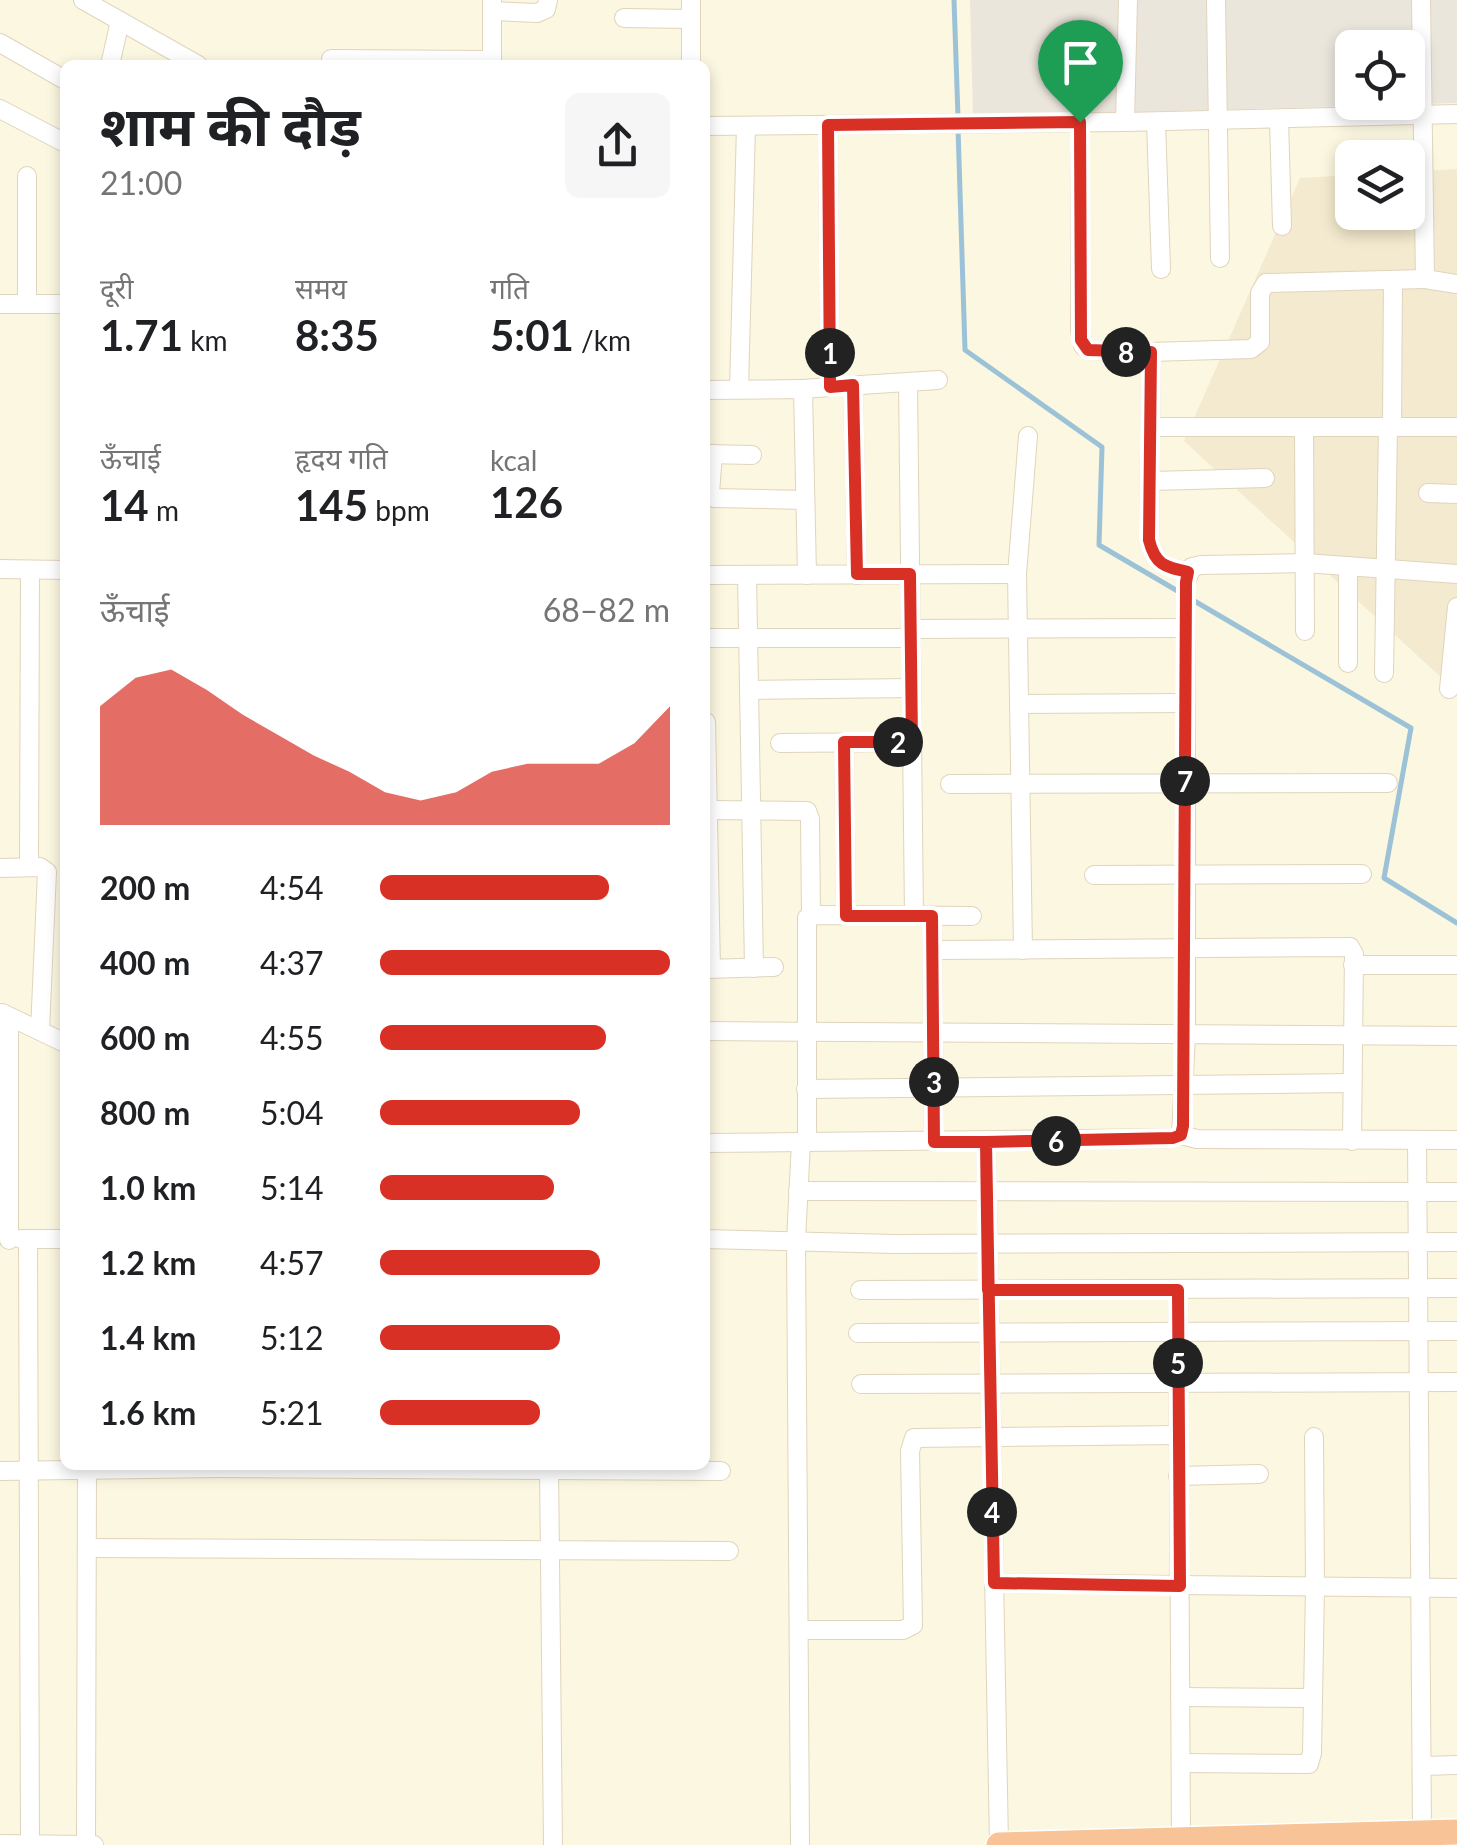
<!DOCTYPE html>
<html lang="hi">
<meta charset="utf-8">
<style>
body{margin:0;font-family:Lato,"Noto Sans Devanagari",sans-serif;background:#f6f6f6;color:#202124;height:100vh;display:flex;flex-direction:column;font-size:38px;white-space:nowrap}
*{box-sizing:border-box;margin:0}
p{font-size:32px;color:#757577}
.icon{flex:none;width:55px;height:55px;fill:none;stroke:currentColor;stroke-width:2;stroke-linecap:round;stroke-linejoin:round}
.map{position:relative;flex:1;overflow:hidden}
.details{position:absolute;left:60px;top:60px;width:650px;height:1410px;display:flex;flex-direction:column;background:#fff;border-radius:15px;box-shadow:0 5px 15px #0003}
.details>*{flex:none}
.controls{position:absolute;left:1335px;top:30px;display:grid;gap:20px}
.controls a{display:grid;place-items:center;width:90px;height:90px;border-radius:15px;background:#fff;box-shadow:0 5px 15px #0003;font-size:50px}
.pin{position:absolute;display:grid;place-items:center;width:85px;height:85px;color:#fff;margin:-102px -42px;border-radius:50% 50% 50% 0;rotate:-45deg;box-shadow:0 0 10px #0007}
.pin .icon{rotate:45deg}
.km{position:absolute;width:50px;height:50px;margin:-25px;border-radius:50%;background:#222;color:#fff;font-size:28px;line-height:50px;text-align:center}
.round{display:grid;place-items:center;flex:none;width:105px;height:105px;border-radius:15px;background:#f6f6f6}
.overview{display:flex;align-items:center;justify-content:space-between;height:170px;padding:0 40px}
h1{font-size:55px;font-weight:700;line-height:75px}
.metrics{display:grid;grid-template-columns:repeat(3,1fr);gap:15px;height:170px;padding:10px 40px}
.metrics div{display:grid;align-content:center}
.metrics b{font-size:42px;font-weight:700}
.metrics small{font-size:28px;font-weight:400}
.metrics p{font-size:28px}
.chart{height:280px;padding:20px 40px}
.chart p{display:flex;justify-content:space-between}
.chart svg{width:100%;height:180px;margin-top:10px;fill:#d93025;opacity:.7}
ul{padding:0 40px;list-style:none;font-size:32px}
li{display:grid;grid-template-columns:160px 120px 1fr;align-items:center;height:75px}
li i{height:25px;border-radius:12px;background:#d93025}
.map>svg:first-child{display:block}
.residential{fill:#f4eacf}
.industrial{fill:#ebe6dc;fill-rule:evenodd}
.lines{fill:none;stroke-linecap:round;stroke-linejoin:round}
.stream{stroke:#9bc2d7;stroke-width:5}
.minor-casing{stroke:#e0d4bc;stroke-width:20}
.highway-casing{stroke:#fff;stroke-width:28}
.minor{stroke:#fff;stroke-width:18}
.highway{stroke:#f8c396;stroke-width:25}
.route-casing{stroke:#fff;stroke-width:20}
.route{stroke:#d93025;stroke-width:12}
</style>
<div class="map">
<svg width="1457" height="1845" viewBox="0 0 1457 1845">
<rect width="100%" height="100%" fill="#fcf7e0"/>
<path class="residential" d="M1457,169V692L1184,441L1300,178L1352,175V212H1408V172Z"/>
<path class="industrial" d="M970,0H1457V103L973,117ZM1352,48H1408V102H1352Z"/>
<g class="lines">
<g class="stream">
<path d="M954,0L958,117"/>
<path d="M958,128L965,350L1102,447L1099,545L1181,593"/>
<path d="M1191,599L1411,728L1384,878L1457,923"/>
</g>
<defs>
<g id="minor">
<path d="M83,0L198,65"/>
<path d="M691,0V65"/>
<path d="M1216,0L1220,258"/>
<path d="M1421,0L1425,279L1457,284"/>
<path d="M492,11L537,13L546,9L548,0"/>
<path d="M624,18L691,19"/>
<path d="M0,43L65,80"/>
<path d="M331,59L492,60"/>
<path d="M110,65L120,21"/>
<path d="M492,65V0"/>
<path d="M0,109L65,143"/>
<path d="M1279,119L1282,226"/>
<path d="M1125,122L1128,0"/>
<path d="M1156,122L1161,269"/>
<path d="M1080,123V330L1083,346L1089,350L1151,352L1251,349L1260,342V293L1266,283L1425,279"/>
<path d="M705,126L1125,122L1457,114"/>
<path d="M0,304H65"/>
<path d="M27,304V176"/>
<path d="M1151,352L1149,540C1155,565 1165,567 1188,572"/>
<path d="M908,382L914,916"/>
<path d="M853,385L857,575"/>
<path d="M845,386L938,380"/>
<path d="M739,389L746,126"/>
<path d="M705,390L803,389"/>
<path d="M1152,427H1457"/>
<path d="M1304,427L1305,631"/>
<path d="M1392,427L1393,280"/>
<path d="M705,454L752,455"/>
<path d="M713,454L710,493L714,498L805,500"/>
<path d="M1152,481L1265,478"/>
<path d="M1428,493L1457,494"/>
<path d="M0,569L65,570"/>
<path d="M705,575L1017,574"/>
<path d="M747,575L754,968"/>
<path d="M807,575L803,389L830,387L828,125"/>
<path d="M910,629L1186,628"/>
<path d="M705,638H911"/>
<path d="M1348,663V566"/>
<path d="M1384,673L1388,427"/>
<path d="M1449,689L1457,607"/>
<path d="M750,690L911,688"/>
<path d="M1019,704L1186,703"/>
<path d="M706,722L711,969"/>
<path d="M844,742L846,916"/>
<path d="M780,743L912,742"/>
<path d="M950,784L1388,783"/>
<path d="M705,810L807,811L810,819L811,916"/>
<path d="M29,867L30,570"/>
<path d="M0,868L40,867L47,872L40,1031"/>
<path d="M1094,875L1362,874"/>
<path d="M932,916L934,1142"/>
<path d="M934,950L1350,947L1354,954L1352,1141"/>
<path d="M1023,950L1017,574L1028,436"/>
<path d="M1353,965H1455"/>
<path d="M705,969L774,967"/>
<path d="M2,1013L65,1043"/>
<path d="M9,1017V1240"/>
<path d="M705,1031L1457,1036"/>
<path d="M806,1089L1352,1083"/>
<path d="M1181,1135L1197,1139L1457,1140"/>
<path d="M807,1140V918L817,915L972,916"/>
<path d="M1417,1140L1422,1833"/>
<path d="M986,1142L999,1845"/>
<path d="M705,1143L801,1142"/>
<path d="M798,1191L1457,1192"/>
<path d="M21,1239H65"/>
<path d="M28,1239L30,1844"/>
<path d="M705,1239L894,1244L1457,1242"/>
<path d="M860,1290L1457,1288"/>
<path d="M1178,1290L1181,1840"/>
<path d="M858,1333L1457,1331"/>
<path d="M861,1384L1457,1382"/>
<path d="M549,1465L553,1845"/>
<path d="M0,1471L218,1468L721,1471"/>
<path d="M1178,1476L1259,1474"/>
<path d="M87,1548L729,1551"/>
<path d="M994,1583L1457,1588"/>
<path d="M801,1630H903L913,1625L910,1451L914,1438L1178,1435"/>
<path d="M1180,1697L1313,1698"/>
<path d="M1181,1763L1309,1764L1312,1753L1315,1588L1314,1437"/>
<path d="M1422,1766L1457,1765"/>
<path d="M0,1844L94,1845"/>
<path d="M86,1844L87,1465"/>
<path d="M800,1845L796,1240L801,1142L1173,1138L1181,1135L1186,1035V582L1192,567L1201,565L1305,563L1457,574"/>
</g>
<path id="highway" d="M999,1845L1457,1832"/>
</defs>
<use href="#minor" class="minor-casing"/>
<use href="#highway" class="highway-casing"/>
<use href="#minor" class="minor"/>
<use href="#highway" class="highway"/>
</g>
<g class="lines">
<defs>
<path id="route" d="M1080,122L828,125L830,387L853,385L857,574H910L912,742H844L846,916H932L934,1142H986L994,1583L1180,1586L1178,1290H988L986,1142L1173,1138L1181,1135L1183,1126L1186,582L1188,572C1165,567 1155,565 1149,540L1151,352L1088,350L1081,340L1080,122"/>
</defs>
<use href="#route" class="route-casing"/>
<use href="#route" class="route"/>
</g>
</svg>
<div class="controls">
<a><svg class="icon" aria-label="locate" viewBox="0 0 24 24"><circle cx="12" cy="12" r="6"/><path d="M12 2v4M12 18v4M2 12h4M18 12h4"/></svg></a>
<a><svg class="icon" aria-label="layers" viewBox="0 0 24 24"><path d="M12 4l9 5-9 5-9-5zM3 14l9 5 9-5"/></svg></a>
</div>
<div class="pin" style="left:1080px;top:122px;background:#1e9e55"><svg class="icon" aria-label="arrive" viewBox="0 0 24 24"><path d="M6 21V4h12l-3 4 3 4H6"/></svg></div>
<b class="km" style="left:830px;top:353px">1</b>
<b class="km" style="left:898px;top:742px">2</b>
<b class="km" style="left:934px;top:1082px">3</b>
<b class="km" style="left:992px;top:1512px">4</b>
<b class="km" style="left:1178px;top:1363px">5</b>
<b class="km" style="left:1056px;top:1141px">6</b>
<b class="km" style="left:1185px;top:781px">7</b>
<b class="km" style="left:1126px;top:352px">8</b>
<section class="details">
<div class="overview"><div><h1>शाम की दौड़</h1><p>21:00</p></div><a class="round"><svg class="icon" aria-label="share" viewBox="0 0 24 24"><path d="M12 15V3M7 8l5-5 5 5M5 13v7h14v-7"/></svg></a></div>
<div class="metrics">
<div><p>दूरी</p><b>1.71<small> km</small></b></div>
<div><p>समय</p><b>8:35</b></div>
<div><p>गति</p><b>5:01<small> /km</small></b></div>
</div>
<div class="metrics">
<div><p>ऊँचाई</p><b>14<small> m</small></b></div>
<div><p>हृदय गति</p><b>145<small> bpm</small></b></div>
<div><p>kcal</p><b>126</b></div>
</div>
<div class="chart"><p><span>ऊँचाई</span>68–82 m</p>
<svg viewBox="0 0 160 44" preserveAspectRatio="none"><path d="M0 44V15L10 8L20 6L30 11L40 17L50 22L60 27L70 31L80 36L90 38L100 36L110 31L120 29L130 29L140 29L150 24L160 15V44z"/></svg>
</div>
<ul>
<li><b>200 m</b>4:54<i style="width:79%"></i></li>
<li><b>400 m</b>4:37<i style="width:100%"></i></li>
<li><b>600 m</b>4:55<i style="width:78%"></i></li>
<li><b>800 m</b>5:04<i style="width:69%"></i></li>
<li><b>1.0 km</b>5:14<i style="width:60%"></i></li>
<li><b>1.2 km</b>4:57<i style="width:76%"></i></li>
<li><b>1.4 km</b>5:12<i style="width:62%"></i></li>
<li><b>1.6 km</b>5:21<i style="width:55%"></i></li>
</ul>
</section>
</div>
